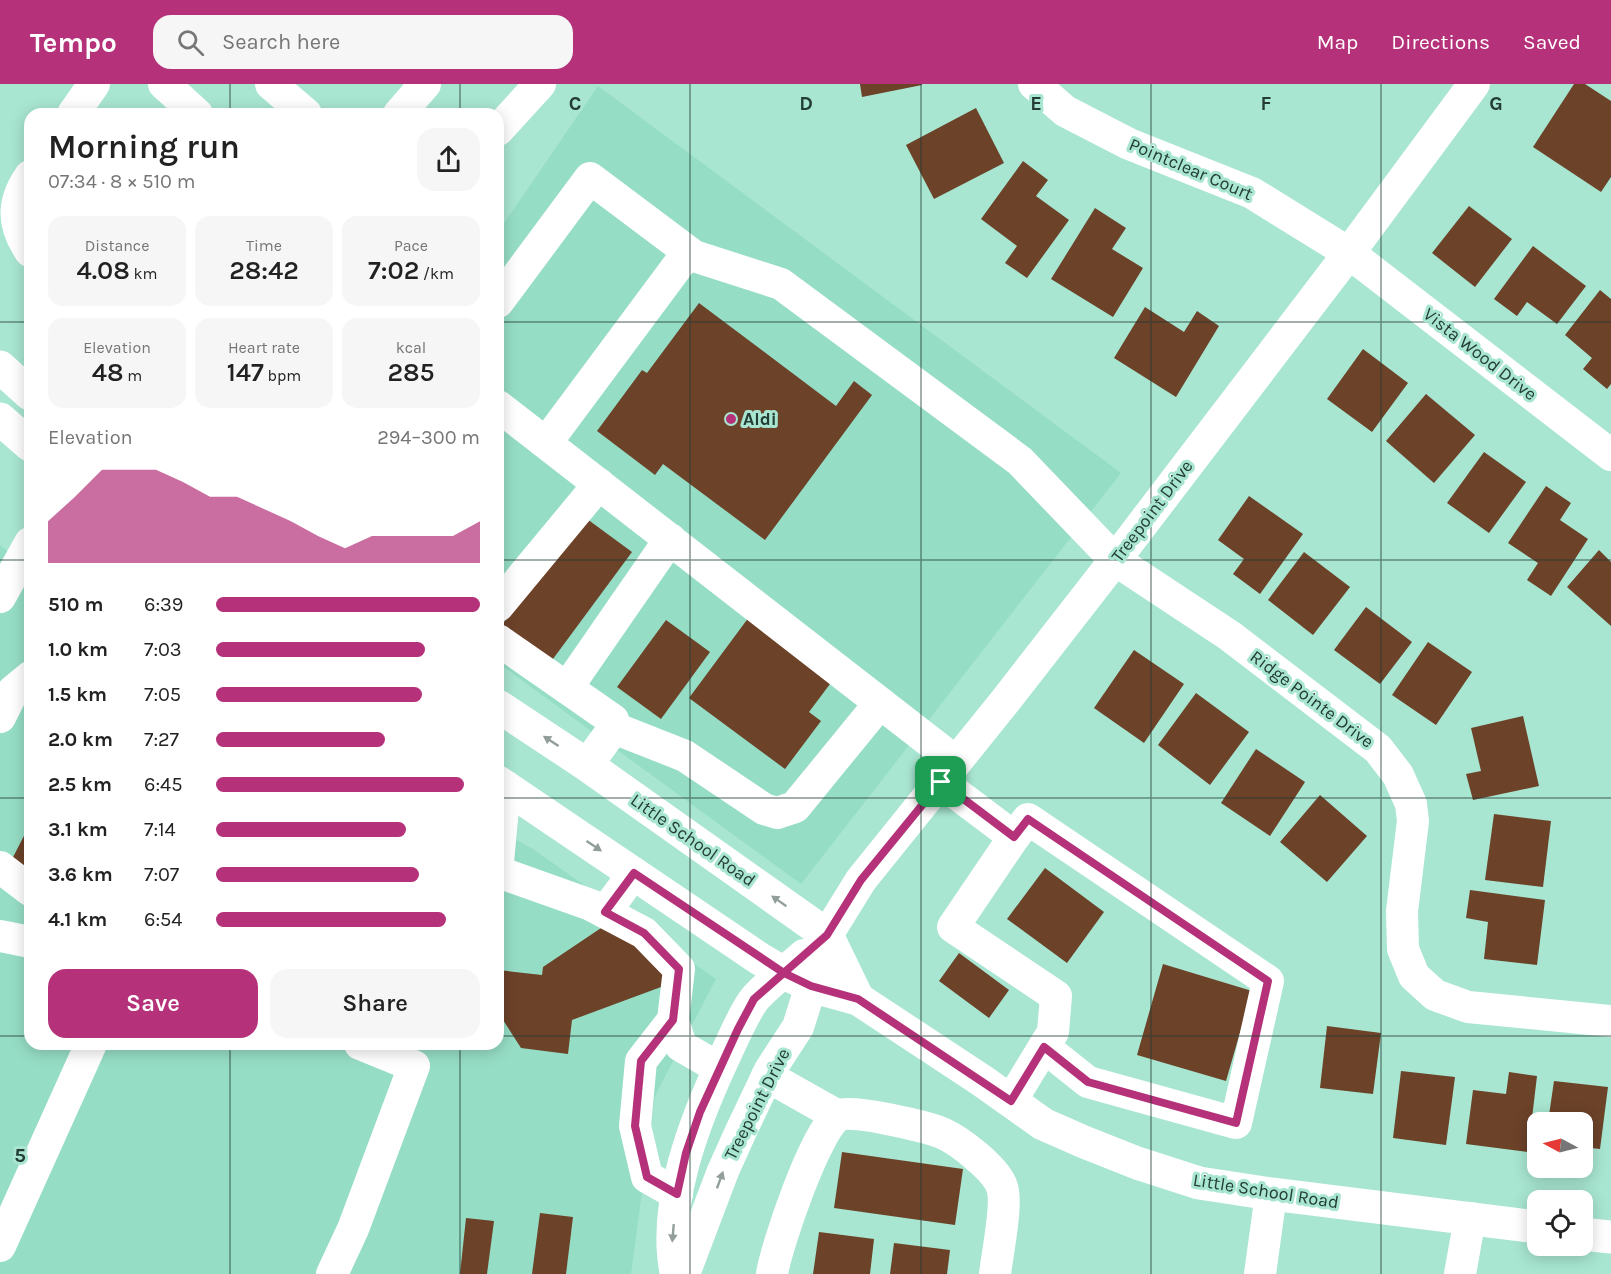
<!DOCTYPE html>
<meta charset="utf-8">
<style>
body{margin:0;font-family:Karla,sans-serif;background:#f6f6f6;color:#222;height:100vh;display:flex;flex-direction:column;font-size:22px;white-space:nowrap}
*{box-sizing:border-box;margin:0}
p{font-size:20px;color:#767676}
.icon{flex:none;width:33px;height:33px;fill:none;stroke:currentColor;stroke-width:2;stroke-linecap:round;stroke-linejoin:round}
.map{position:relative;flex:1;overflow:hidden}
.panel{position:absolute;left:24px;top:24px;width:480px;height:942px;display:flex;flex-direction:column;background:#fff;border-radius:18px;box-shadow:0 3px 15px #0003}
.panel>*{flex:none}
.needle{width:39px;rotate:277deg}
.fabs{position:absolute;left:1527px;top:1028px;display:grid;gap:12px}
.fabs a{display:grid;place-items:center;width:66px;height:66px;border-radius:12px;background:#fff;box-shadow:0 3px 15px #0003;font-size:30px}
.pin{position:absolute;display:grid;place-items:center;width:51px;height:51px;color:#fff;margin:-26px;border-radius:12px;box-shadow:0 3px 9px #0006}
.round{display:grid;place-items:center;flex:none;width:63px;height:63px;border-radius:18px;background:#f6f6f6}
.headline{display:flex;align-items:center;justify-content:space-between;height:102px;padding:0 24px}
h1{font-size:33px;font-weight:600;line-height:45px}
.stats{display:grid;grid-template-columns:repeat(3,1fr);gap:9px;height:102px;padding:6px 24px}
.stats div{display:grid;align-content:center;border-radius:15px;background:#f6f6f6;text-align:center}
.stats b{font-size:26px;font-weight:600}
.stats small{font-size:16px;font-weight:400}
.stats p{font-size:16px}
.chart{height:168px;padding:12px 24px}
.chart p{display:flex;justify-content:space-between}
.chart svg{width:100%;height:108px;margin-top:6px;fill:#b5327a;opacity:.7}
.action{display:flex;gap:12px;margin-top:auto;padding:12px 24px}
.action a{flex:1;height:69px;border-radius:18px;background:#b5327a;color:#fff;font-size:24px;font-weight:600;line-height:69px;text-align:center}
.action a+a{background:#f6f6f6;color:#222}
ul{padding:0 24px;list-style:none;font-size:20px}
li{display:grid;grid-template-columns:96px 72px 1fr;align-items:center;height:45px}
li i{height:15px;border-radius:8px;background:#b5327a}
header{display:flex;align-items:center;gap:36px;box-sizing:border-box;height:84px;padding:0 30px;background:#b5327a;color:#fff}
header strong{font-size:28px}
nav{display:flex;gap:33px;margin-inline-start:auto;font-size:21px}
.search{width:420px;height:54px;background:#f6f6f6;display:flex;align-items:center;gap:15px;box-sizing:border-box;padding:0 21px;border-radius:18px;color:#767676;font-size:22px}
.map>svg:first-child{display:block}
.built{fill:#96ddc5}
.building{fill:#6c4229}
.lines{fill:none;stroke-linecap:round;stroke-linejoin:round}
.minor{stroke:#fff;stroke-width:32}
.major{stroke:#fff;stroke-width:33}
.oneway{fill:#919e9a}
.route-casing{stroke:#fff;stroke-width:12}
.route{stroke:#b5327a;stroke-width:8}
.grid{fill:none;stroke:#233c34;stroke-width:1.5;stroke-opacity:0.55}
.poi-dot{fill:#b5327a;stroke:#a8e6d1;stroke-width:2}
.labels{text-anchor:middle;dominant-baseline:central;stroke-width:6;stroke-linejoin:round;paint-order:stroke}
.street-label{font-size:18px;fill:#233c34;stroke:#a8e6d1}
.poi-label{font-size:18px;font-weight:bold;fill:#233c34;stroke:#a8e6d1;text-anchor:start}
.grid-label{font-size:20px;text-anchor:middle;font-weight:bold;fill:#233c34;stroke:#a8e6d1;stroke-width:6;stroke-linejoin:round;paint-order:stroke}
</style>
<header>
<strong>Tempo</strong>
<div class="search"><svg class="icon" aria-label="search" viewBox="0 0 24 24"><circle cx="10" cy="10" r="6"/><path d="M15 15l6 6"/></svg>Search here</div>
<nav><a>Map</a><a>Directions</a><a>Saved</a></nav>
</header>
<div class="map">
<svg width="1611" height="1190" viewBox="0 0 1611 1190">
<rect width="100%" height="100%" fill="#a8e6d1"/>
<g class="built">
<path d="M598,2L1121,389L801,800L498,579V148Z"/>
<path d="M0,461L30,485V960H498V746L533,765L716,895L655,1012L631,1190H0Z"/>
</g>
<g class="building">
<path d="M860,0H922V1L862,13Z"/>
<path d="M1574,0H1585L1611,17V93L1601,108L1533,63Z"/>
<path d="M976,24L1004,79L934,115L906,61Z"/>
<path d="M1023,77L1048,96L1036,112L1069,136L1027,194L1005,179L1017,162L981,135Z"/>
<path d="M1469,122L1512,155L1475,203L1432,169Z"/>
<path d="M1095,124L1126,144L1112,165L1143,184L1113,233L1051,195Z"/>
<path d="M1533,162L1586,202L1557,240L1527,218L1517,232L1494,215Z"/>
<path d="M1600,206L1611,215V300L1607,305L1583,285L1592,274L1565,251Z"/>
<path d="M699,219L836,322L854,297L872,311L765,456L663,380L655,391L597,347L642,286L647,289Z"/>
<path d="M1145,223L1184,248L1197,227L1219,242L1176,313L1114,274Z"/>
<path d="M1363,265L1408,299L1372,348L1327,315Z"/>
<path d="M1426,310L1475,351L1434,399L1386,357Z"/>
<path d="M1484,368L1526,398L1489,449L1447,419Z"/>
<path d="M1546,402L1571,419L1560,436L1588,455L1551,512L1527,496L1538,479L1508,459Z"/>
<path d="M1249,412L1303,450L1260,510L1233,490L1244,475L1218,456Z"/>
<path d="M583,432L632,468L550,579L501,542Z"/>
<path d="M1599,466L1611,478V542L1567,503Z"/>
<path d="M1304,468L1350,503L1313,551L1268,516Z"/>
<path d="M1366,523L1412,558L1380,600L1334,566Z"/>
<path d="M749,533L833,596L809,628L821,637L785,685L689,614Z"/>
<path d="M666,536L710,568L661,635L617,603Z"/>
<path d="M1428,558L1472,588L1436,641L1392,611Z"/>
<path d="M1134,566L1184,600L1144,659L1094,624Z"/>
<path d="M1196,609L1249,648L1210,701L1158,661Z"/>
<path d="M1523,632L1539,702L1473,716L1466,690L1481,687L1471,644Z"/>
<path d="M1256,665L1305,698L1270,752L1221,719Z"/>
<path d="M1320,711L1367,752L1327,798L1280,758Z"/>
<path d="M1494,730L1551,737L1543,803L1485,796Z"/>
<path d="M30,740V795L8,783Z"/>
<path d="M1045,784L1104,828L1067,879L1007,835Z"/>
<path d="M1470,806L1545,816L1537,881L1484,875L1488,838L1466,834Z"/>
<path d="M607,840L665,885L661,903L572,936L568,970L521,964L498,928V886L542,891L543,883Z"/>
<path d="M959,869L1009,906L989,934L939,897Z"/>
<path d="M1163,880L1252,907L1226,997L1137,971Z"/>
<path d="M1327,942L1381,949L1373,1010L1320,1004Z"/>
<path d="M1401,987L1455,993L1446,1061L1393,1054Z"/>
<path d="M1509,988L1537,992L1528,1068L1466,1060L1473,1006L1506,1010Z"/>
<path d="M1554,997L1608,1003L1600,1065L1582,1063V1038H1548Z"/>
<path d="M842,1068L963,1085L955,1141L834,1124Z"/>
<path d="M540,1129L573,1133L566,1190H532Z"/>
<path d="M466,1134L494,1137L487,1190H460Z"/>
<path d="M819,1148L874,1155L870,1190H813Z"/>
<path d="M894,1159L950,1166L947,1190H890Z"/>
</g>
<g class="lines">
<g class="minor">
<path d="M164,0L197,30"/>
<path d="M271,0L306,30"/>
<path d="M1034,0L1065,27L1129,60L1252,109L1349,169L1611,371"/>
<path d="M73,30L94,0"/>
<path d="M399,30L425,0"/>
<path d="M498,46L540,0"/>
<path d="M30,92C12,118 12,140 30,167"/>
<path d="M498,218L590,94L694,172L781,200L1020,377L1115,476L1230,552L1378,665L1398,691L1411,720L1413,737L1402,827L1403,865L1414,892L1435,911L1468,923L1611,937"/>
<path d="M498,322L956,678"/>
<path d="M546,359L688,168"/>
<path d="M0,513L30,459"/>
<path d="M498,522L599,400"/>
<path d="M498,556L613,636L614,644L587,681"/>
<path d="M567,604L670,455"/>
<path d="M0,633L13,607L30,593"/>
<path d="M614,644L685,672L764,725L777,729L795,723L880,619"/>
<path d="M941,698L1014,753L953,843L1056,912L1053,948L1011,1017"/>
<path d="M1014,753L1028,735L1268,897L1236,1039L1088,998L1044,963"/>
<path d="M498,778L505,702"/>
<path d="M0,783L30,806"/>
<path d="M498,788L591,821L644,849L679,885L673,936L681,962L719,984"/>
<path d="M605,828L634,789"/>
<path d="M0,852L30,858"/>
<path d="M673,936L641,977L635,1042L647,1093L677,1110"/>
<path d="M767,992L838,1032"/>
<path d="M0,1162L91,960"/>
<path d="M332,1190L353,1145L414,982L360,960"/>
<path d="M676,1190C661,1122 695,1036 724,974C733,955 741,935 753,917C763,903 790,884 804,871"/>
<path d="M684,1190L723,1087L741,1047L770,986L798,943L827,851L861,796L1006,616L1115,476L1349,169L1474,0"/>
<path d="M772,1190C776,1163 817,1042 839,1031C852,1025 927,1043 942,1049C960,1057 996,1085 1002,1103C1008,1119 997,1171 995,1190"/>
<path d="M1260,1190L1271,1110"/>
<path d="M1460,1190L1470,1134"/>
</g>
<g class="major">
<path d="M0,283L30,310"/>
<path d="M0,335L30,361"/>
<path d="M498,622L587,681L827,851L858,915"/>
<path d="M498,698L760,875L784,889L811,902L858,915L981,996L1043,1040L1084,1058L1137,1079L1199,1099L1271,1110L1538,1143"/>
<path d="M1582,1150L1611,1153"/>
</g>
</g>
<defs><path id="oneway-solid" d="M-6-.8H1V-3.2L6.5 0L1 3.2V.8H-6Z" transform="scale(1.5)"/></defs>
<g class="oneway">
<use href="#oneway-solid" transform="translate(551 657) rotate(-147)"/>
<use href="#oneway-solid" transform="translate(594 762) rotate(34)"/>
<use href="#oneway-solid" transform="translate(779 817) rotate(-145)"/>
<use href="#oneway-solid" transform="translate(720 1096) rotate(-70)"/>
<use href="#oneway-solid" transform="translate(673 1149) rotate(95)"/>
</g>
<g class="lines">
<defs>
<path id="route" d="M941,698L861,796L827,851L754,915L738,945L700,1028L686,1069L677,1110L647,1093L635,1042L641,977L673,936L679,885L644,849L605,828L634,789L784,889L811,902L858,915L1011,1017L1044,963L1088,998L1236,1039L1268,897L1028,735L1014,753L941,698"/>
</defs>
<use href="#route" class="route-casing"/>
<use href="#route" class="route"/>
</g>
<path class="grid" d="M230,0V30M460,0V30M690,0V1190M921,0V1190M1151,0V1190M1381,0V1190M0,238H30M498,238H1611M0,476H30M498,476H1611M0,714H30M498,714H1611M0,952H30M498,952H1611M230,960V1190M460,960V1190"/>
<circle class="poi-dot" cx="731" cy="335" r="6"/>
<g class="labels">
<g class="street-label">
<text transform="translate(1191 85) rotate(23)">Pointclear Court</text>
<text transform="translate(1480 270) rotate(38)">Vista Wood Drive</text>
<text transform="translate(1152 427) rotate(-53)">Treepoint Drive</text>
<text transform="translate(1312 615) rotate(37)">Ridge Pointe Drive</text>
<text transform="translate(693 756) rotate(35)">Little School Road</text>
<text transform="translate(757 1020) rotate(-63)">Treepoint Drive</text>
<text transform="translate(1266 1107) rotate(9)">Little School Road</text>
</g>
<g class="poi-label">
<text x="743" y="335">Aldi</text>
</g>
</g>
<g class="grid-label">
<text x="575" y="26">C</text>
<text x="806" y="26">D</text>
<text x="1036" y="26">E</text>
<text x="1266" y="26">F</text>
<text x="1496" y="26">G</text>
<text x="20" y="1078">5</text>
</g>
</svg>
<div class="fabs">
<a><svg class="needle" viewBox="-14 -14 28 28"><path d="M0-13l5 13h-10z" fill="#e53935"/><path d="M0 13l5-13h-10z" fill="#767676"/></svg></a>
<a><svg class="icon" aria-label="locate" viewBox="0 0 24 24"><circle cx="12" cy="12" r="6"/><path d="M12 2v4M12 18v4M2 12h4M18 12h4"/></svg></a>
</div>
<div class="pin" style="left:941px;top:698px;background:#1e9e55"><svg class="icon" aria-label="arrive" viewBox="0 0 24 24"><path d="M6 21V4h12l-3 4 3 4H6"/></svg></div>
<section class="panel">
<div class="headline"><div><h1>Morning run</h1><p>07:34 · 8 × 510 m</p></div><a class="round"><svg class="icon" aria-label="share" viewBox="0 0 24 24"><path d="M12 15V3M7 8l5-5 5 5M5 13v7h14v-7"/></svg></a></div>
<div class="stats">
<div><p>Distance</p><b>4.08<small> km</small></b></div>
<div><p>Time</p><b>28:42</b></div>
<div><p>Pace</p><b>7:02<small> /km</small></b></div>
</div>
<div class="stats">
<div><p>Elevation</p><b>48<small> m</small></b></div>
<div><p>Heart rate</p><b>147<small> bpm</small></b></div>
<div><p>kcal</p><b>285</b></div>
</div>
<div class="chart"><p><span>Elevation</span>294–300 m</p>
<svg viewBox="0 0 160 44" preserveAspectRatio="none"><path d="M0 44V27L10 17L20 6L30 6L40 6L50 11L60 17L70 17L80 22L90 27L100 33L110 38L120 33L130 33L140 33L150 33L160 27V44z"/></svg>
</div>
<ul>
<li><b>510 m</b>6:39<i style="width:100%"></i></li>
<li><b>1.0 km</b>7:03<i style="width:79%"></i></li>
<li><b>1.5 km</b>7:05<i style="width:78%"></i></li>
<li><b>2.0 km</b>7:27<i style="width:64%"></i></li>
<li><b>2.5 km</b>6:45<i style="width:94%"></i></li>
<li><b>3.1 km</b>7:14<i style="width:72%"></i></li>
<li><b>3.6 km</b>7:07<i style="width:77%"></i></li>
<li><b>4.1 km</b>6:54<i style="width:87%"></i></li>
</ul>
<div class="action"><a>Save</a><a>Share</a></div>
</section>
</div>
